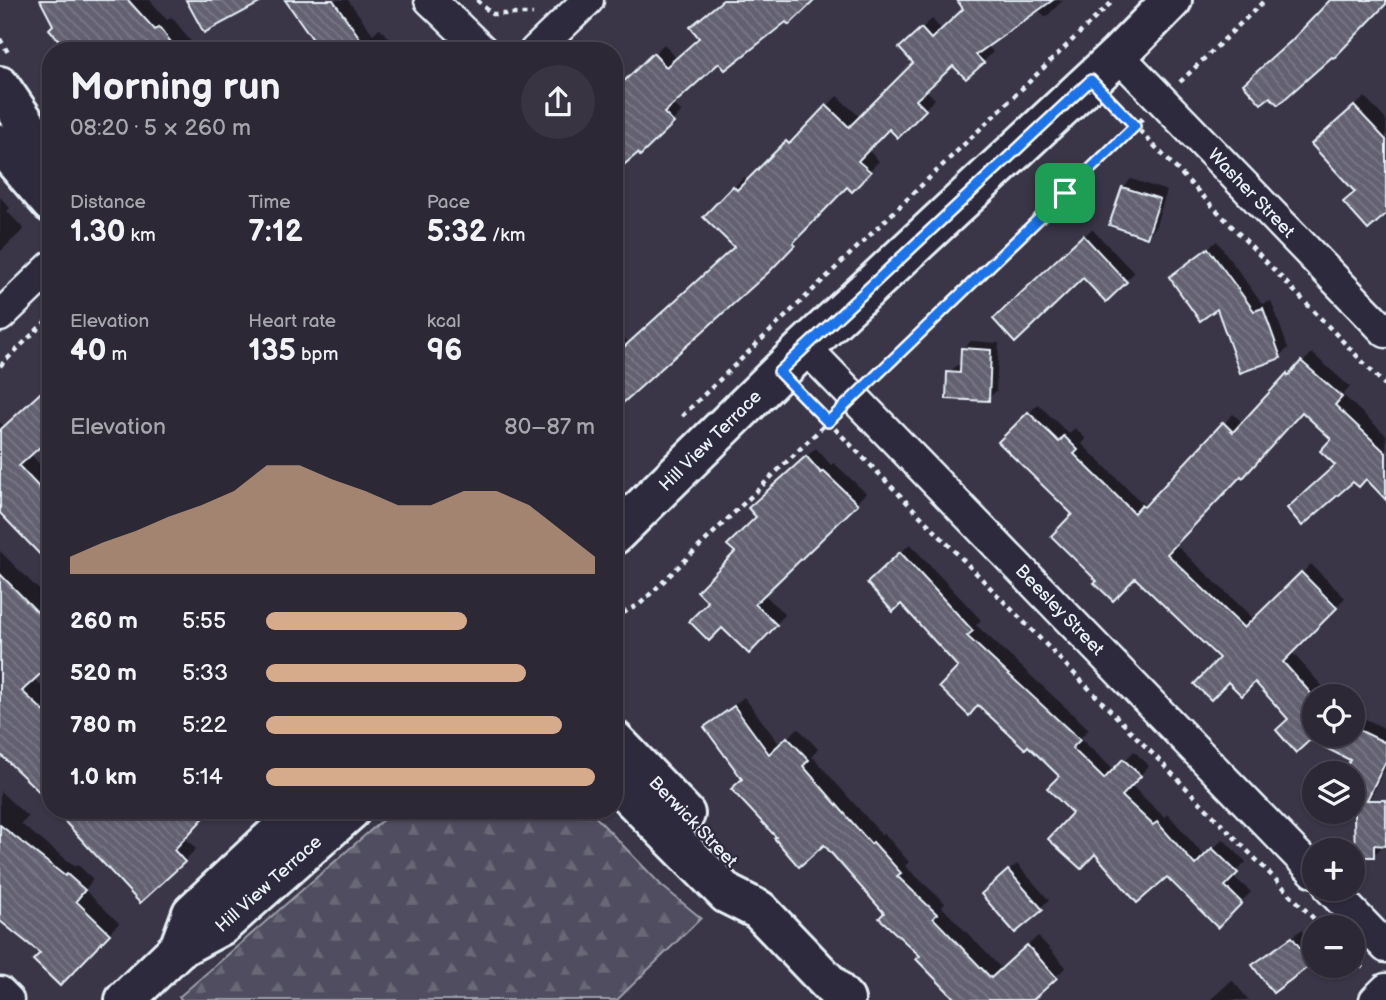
<!DOCTYPE html>
<meta charset="utf-8">
<style>
body{margin:0;font-family:"Balsamiq Sans",sans-serif;background:#383442;color:#f1f3f6;height:100vh;display:flex;flex-direction:column;font-size:26px;white-space:nowrap}
*{box-sizing:border-box;margin:0}
p{font-size:23px;color:#a6a6ad}
.icon{flex:none;width:38px;height:38px;fill:none;stroke:currentColor;stroke-width:2;stroke-linecap:round;stroke-linejoin:round}
.map{position:relative;flex:1;overflow:hidden}
.sheet{position:absolute;left:42px;top:42px;width:581px;height:777px;display:flex;flex-direction:column;background:#2c2836;border-radius:28px;box-shadow:0 2px 5px #0004,0 0 0 2px #484451}
.sheet>*{flex:none}
.buttons{position:absolute;left:1302px;top:684px;display:grid;gap:14px}
.buttons a{display:grid;place-items:center;width:63px;height:63px;border-radius:50%;background:#2c2836;box-shadow:0 2px 5px #0004,0 0 0 2px #484451;font-size:35px}
.pin{position:absolute;display:grid;place-items:center;width:60px;height:60px;color:#fff;margin:-30px;border-radius:14px;box-shadow:0 4px 10px #0006}
.round{display:grid;place-items:center;flex:none;width:74px;height:74px;border-radius:37px;background:#383442}
.head{display:flex;align-items:center;justify-content:space-between;height:119px;padding:0 28px}
h1{font-size:38px;font-weight:600;line-height:52px}
.metrics{display:grid;grid-template-columns:repeat(3,1fr);gap:10px;height:119px;padding:7px 28px}
.metrics div{display:grid;align-content:center}
.metrics b{font-size:30px;font-weight:600}
.metrics small{font-size:19px;font-weight:400}
.metrics p{font-size:19px}
.chart{height:196px;padding:14px 28px}
.chart p{display:flex;justify-content:space-between}
.chart svg{width:100%;height:126px;margin-top:7px;fill:#d6ab8b;opacity:.7}
ul{padding:0 28px;list-style:none;font-size:23px}
li{display:grid;grid-template-columns:112px 84px 1fr;align-items:center;height:52px}
li i{height:18px;border-radius:9px;background:#d6ab8b}
.map>svg:first-child{display:block}
.forest{fill:url(#forest-firs);stroke:#9ca0ac;stroke-width:2}
.shadow{fill:#0007}
.building{fill:url(#building-back-hatch);stroke:#e8f1f8;stroke-width:2}
.lines{fill:none;stroke-linecap:round;stroke-linejoin:round}
.minor-casing{stroke:#e8f1f8;stroke-width:35}
.secondary-casing{stroke:#e8f1f8;stroke-width:44}
.primary-casing{stroke:#e8f1f8;stroke-width:44}
.path{stroke:#e8f1f8;stroke-width:4.5;stroke-dasharray:5 5;stroke-linecap:butt}
.minor{stroke:#2f2a3d;stroke-width:30}
.secondary{stroke:#2f2a3d;stroke-width:38}
.primary{stroke:#2f2a3d;stroke-width:38}
.route-casing{stroke:#fff;stroke-width:14}
.route{stroke:#1a73e8;stroke-width:9}
.labels{text-anchor:middle;dominant-baseline:central;stroke-width:5;stroke-linejoin:round;paint-order:stroke}
.street-label{font-size:18px;fill:#e8f1f8;stroke:#2f2a3d}
</style>
<div class="map">
<svg width="1386" height="1000" viewBox="0 0 1386 1000">
<defs>
<pattern id="forest-firs" width="22" height="20" patternUnits="userSpaceOnUse" patternTransform="scale(1.75)"><rect width="22" height="20" fill="#504e5f"/><path d="M5 1l3.5 6h-7zM16 11l3.5 6h-7z" fill="#696877"/></pattern>
<pattern id="building-back-hatch" width="6" height="6" patternUnits="userSpaceOnUse" patternTransform="scale(1.75)"><rect width="6" height="6" fill="#636171"/><path d="M-1 5l2 2M0 0l6 6M5-1l2 2" fill="none" stroke="#797886"/></pattern>
</defs>
<rect width="100%" height="100%" fill="#3a3648"/>
<filter id="ink" filterUnits="userSpaceOnUse"><feTurbulence type="fractalNoise" baseFrequency=".0143" numOctaves="2"/><feDisplacementMap in="SourceGraphic" scale="14" xChannelSelector="R" yChannelSelector="G"/><feConvolveMatrix kernelMatrix="1 2 1 2 8 2 1 2 1" color-interpolation-filters="sRGB"/></filter>
<g filter="url(#ink)">
<path class="forest" d="M394,810H589L662,886L701,918L617,1000H182L179,997Z"/>
<g class="shadow">
<path d="M42,0H150L167,20L172,17L198,51H70Z"/>
<path d="M288,0H348L373,34L379,28L403,51H329Z"/>
<path d="M723,0H813L720,61L673,103L682,112L640,153L614,94L664,44L677,59L700,37L692,27Z"/>
<path d="M959,0H1063L1046,17L1037,9L987,45L993,52L983,62L953,63L925,89L935,99L898,135L889,126L867,149L879,161L852,189L848,185L802,232L804,234L769,270L614,409V346L624,337L630,344L736,246L706,217L744,177L749,182L797,133L800,135L837,96L861,118L915,63L911,38L932,19L942,30L965,9Z"/>
<path d="M1365,97L1386,120V212L1357,191L1324,134Z"/>
<path d="M1131,179L1167,191L1155,228L1147,236L1123,188Z"/>
<path d="M0,197L10,208L7,211L24,229L0,252Z"/>
<path d="M1092,229L1134,273L1106,299L1083,276L1003,311Z"/>
<path d="M1217,241L1262,304L1271,301L1288,348L1280,356L1218,306L1171,277Z"/>
<path d="M971,341L999,343L996,391L988,399L949,373L957,365H962L963,349Z"/>
<path d="M1312,353L1350,387L1343,395L1386,435V498L1367,477L1337,465L1334,439L1302,410L1175,544L1255,620L1311,564L1345,598L1291,651L1331,696H1314V735H1353V713L1386,729V767L1368,803L1359,812L1353,809V759L1310,738L1256,680L1221,658L1135,575L1099,581L1075,514L1001,442L1038,404L1069,434L1075,428L1086,439L1082,444L1144,505L1152,497L1154,499L1233,414L1243,423L1288,374L1296,365L1297,368Z"/>
<path d="M614,411L620,417L614,423Z"/>
<path d="M0,422L51,476V564L0,510Z"/>
<path d="M816,448L831,465L834,463L866,493L763,593L785,615L749,652L710,602L758,517L759,499Z"/>
<path d="M910,544L981,620L976,625L1089,729L1080,738L1115,771L1134,751L1149,766L1131,785L1164,817L1168,814L1205,857L1223,839L1246,862L1233,876L1251,892L1218,925L1167,875L1075,813L1061,776L960,667L879,573Z"/>
<path d="M0,551L51,602V661L33,678L51,695V804L0,752Z"/>
<path d="M744,697L780,745L798,728L818,749L812,756L882,835L884,833L909,862L905,866L945,903L942,907L1002,969L1038,936L1066,967L1030,1000H966L922,956L824,843L778,837L744,778L706,727Z"/>
<path d="M0,791L28,817L21,824L76,867L78,865L93,879L85,890L119,923L60,983L43,953L0,919Z"/>
<path d="M56,810L184,837L196,849L184,861Z"/>
<path d="M1386,811V844L1373,855L1355,843Z"/>
<path d="M1017,864L1049,900L1015,931L991,886Z"/>
<path d="M1301,930L1314,949V959L1310,963L1255,965Z"/>
<path d="M1232,980L1249,1000H1210Z"/>
</g>
<g class="building">
<path d="M40,0H128L155,30L159,27L178,51H68L49,29L53,25Z"/>
<path d="M186,0H265L204,33Z"/>
<path d="M285,0H333L369,51H321Z"/>
<path d="M723,0H815L789,25L786,22L725,70L719,63L664,113L674,123L640,156L638,153L614,173V91L653,53L666,67L699,38L690,27Z"/>
<path d="M957,0H1053L976,55L984,63L966,79L953,66L916,100L926,110L898,138L889,129L858,161L871,172L852,192L847,187L793,243L795,245L770,271L614,411V356L734,247L703,217L733,186L737,190L786,141L789,144L826,105L849,127L913,63L899,48L921,28L931,39L963,9Z"/>
<path d="M1330,0H1386V4L1334,58L1332,57L1278,105L1270,97L1261,104L1243,84L1291,41Z"/>
<path d="M1354,106L1386,140V214L1368,230L1343,202L1355,192L1311,144Z"/>
<path d="M1122,187L1160,199L1147,238L1109,225Z"/>
<path d="M1083,235L1127,282L1106,302L1083,278L1015,343L993,319Z"/>
<path d="M1208,248L1254,311L1263,308L1281,358L1240,373L1217,309L1200,321L1169,277Z"/>
<path d="M961,348L991,350L989,401L946,399L947,372L960,373Z"/>
<path d="M1301,361L1342,397L1335,405L1386,453V500L1366,479L1359,487L1353,482L1302,526L1287,508L1335,465L1320,451L1331,439L1302,412L1243,478L1241,476L1167,554L1244,628L1301,572L1337,608L1283,662L1314,697V735H1353V727L1386,743V761L1367,800H1386V846L1374,845V857H1355L1353,774H1343L1350,760L1310,740L1296,753L1276,730L1288,719L1255,682L1242,696L1228,682L1211,700L1194,684L1219,658L1135,578L1113,601L1094,583L1097,581L1051,536L1072,514L998,442L1028,412L1059,442L1064,436L1078,450L1074,454L1134,513L1141,505L1144,507L1223,422L1233,432L1287,373L1288,376Z"/>
<path d="M51,383V437L19,466L51,500V566L0,513V430Z"/>
<path d="M806,456L821,473L823,471L858,504L755,604L777,625L749,654L722,628L709,641L689,621L708,602L697,591L735,552L727,545L756,517L748,508Z"/>
<path d="M900,552L973,631L967,636L1080,740L1072,748L1104,779L1123,759L1141,776L1122,796L1153,825L1157,822L1195,865L1212,848L1238,873L1225,886L1242,903L1218,928L1167,877L1137,903L1095,854L1081,869L1048,839L1072,813L1047,788L1059,776L1028,746L1025,749L978,705L969,716L939,687L958,667L901,604L893,612L867,583Z"/>
<path d="M0,574L51,626V664L22,691L51,718V803L0,754Z"/>
<path d="M734,706L769,754L787,737L809,760L803,766L871,844L873,842L901,873L897,876L937,914L933,918L991,978L1027,945L1057,978L1033,1000H956L916,959L920,956L879,918L884,913L824,845L799,867L774,838L776,837L731,789L742,779L704,727Z"/>
<path d="M54,810H211L174,850L185,862L140,903Z"/>
<path d="M0,825L65,876L67,874L85,890L76,901L110,934L60,986L33,960L40,953L0,921Z"/>
<path d="M1008,870L1043,910L1015,933L981,894Z"/>
<path d="M1292,937L1312,964L1273,993L1252,965Z"/>
</g>
<g class="lines">
<defs>
<g id="minor">
<path d="M430,0L483,51"/>
<path d="M535,51L588,0"/>
<path id="s1" d="M1118,55L1386,332"/>
<path d="M0,316L51,267"/>
<path id="s2" d="M805,347L1314,872"/>
<path d="M1330,889L1386,947"/>
<path d="M0,992L8,1000"/>
<path d="M1375,1000L1386,989"/>
</g>
<g id="secondary">
<path d="M0,86L28,127L51,154"/>
<path d="M0,144L51,203"/>
</g>
<g id="primary">
<path id="s3" d="M614,535L805,347L1118,55L1172,0"/>
<path d="M614,740L685,814"/>
<path d="M614,780L727,894L759,910L845,1000"/>
<path d="M179,948L192,913L302,810"/>
<path id="s4" d="M125,1000L179,948L222,925L351,810"/>
</g>
</defs>
<use href="#minor" class="minor-casing"/>
<use href="#secondary" class="secondary-casing"/>
<use href="#primary" class="primary-casing"/>
<g class="path">
<path d="M477,0L492,14H533"/>
<path d="M0,39L10,56"/>
<path d="M1180,82L1265,0"/>
<path d="M1112,102L1386,386"/>
<path d="M0,366L51,316"/>
<path d="M873,379L1144,117"/>
<path d="M800,393L1323,928"/>
<path d="M682,416L1114,0"/>
<path d="M614,618L640,604L836,414"/>
<path d="M1353,957L1366,971"/>
</g>
<use href="#minor" class="minor"/>
<use href="#secondary" class="secondary"/>
<use href="#primary" class="primary"/>
</g>
</g>
<g class="lines" filter="url(#ink)">
<defs>
<path id="route" d="M1091,80L1135,126L828,422L779,372Z"/>
</defs>
<use href="#route" class="route-casing"/>
<use href="#route" class="route"/>
</g>
<g class="labels">
<g class="street-label">
<text stroke="none"><textPath href="#s1" startOffset="192">Washer Street</textPath></text>
<text stroke="none"><textPath href="#s3" startOffset="135">Hill View Terrace</textPath></text>
<text stroke="none"><textPath href="#s2" startOffset="366">Beesley Street</textPath></text>
<text transform="translate(693 822) rotate(46)">Berwick Street</text>
<text stroke="none"><textPath href="#s4" startOffset="186">Hill View Terrace</textPath></text>
</g>
</g>
</svg>
<div class="buttons">
<a><svg class="icon" aria-label="locate" viewBox="0 0 24 24"><circle cx="12" cy="12" r="6"/><path d="M12 2v4M12 18v4M2 12h4M18 12h4"/></svg></a>
<a><svg class="icon" aria-label="layers" viewBox="0 0 24 24"><path d="M12 4l9 5-9 5-9-5zM3 14l9 5 9-5"/></svg></a>
<a>+</a>
<a>−</a>
</div>
<div class="pin" style="left:1065px;top:193px;background:#1e9e55"><svg class="icon" aria-label="arrive" viewBox="0 0 24 24"><path d="M6 21V4h12l-3 4 3 4H6"/></svg></div>
<section class="sheet">
<div class="head"><div><h1>Morning run</h1><p>08:20 · 5 × 260 m</p></div><a class="round"><svg class="icon" aria-label="share" viewBox="0 0 24 24"><path d="M12 15V3M7 8l5-5 5 5M5 13v7h14v-7"/></svg></a></div>
<div class="metrics">
<div><p>Distance</p><b>1.30<small> km</small></b></div>
<div><p>Time</p><b>7:12</b></div>
<div><p>Pace</p><b>5:32<small> /km</small></b></div>
</div>
<div class="metrics">
<div><p>Elevation</p><b>40<small> m</small></b></div>
<div><p>Heart rate</p><b>135<small> bpm</small></b></div>
<div><p>kcal</p><b>96</b></div>
</div>
<div class="chart"><p><span>Elevation</span>80–87 m</p>
<svg viewBox="0 0 160 44" preserveAspectRatio="none"><path d="M0 44V38L10 33L20 29L30 24L40 20L50 15L60 6L70 6L80 11L90 15L100 20L110 20L120 15L130 15L140 20L150 29L160 38V44z"/></svg>
</div>
<ul>
<li><b>260 m</b>5:55<i style="width:61%"></i></li>
<li><b>520 m</b>5:33<i style="width:79%"></i></li>
<li><b>780 m</b>5:22<i style="width:90%"></i></li>
<li><b>1.0 km</b>5:14<i style="width:100%"></i></li>
</ul>
</section>
</div>
